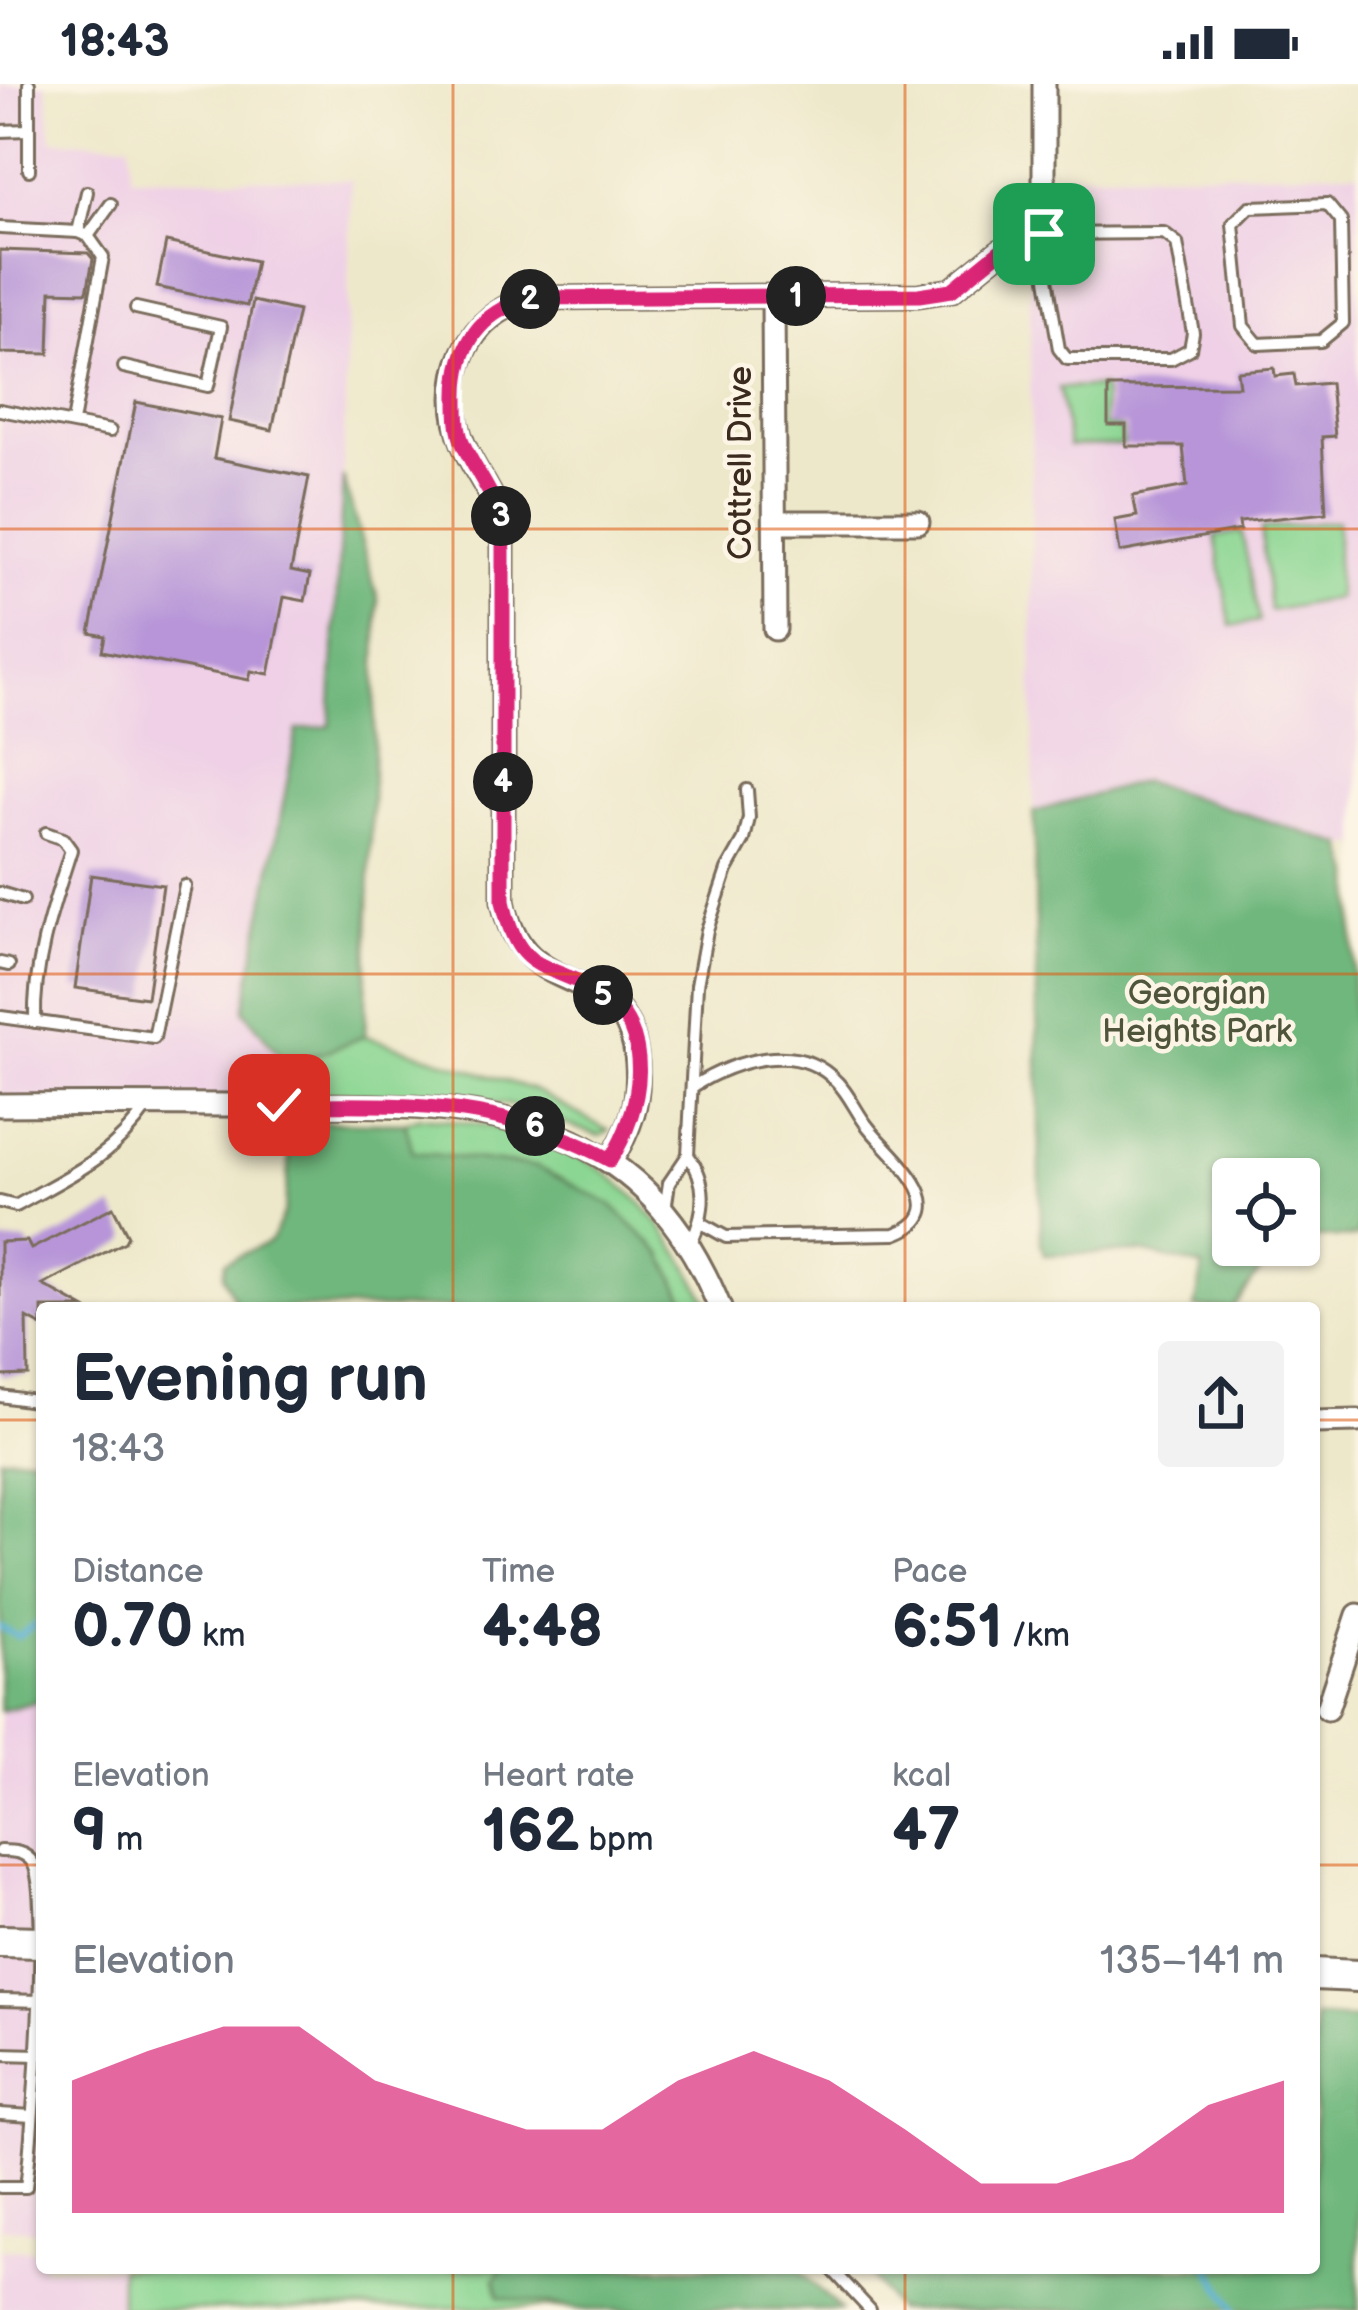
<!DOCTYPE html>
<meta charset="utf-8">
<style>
body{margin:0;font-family:"Balsamiq Sans",sans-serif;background:#f2f2f3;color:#1f2937;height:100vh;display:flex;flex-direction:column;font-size:45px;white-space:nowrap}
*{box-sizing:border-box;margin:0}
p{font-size:39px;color:#747a83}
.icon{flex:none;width:66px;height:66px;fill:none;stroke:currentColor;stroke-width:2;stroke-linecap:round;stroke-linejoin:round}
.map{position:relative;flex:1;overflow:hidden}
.side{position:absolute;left:36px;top:1218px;width:1284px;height:972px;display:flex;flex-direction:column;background:#fff;border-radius:12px;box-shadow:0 3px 9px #0004}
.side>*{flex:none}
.fabs{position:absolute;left:1212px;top:1074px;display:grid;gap:24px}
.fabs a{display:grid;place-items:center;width:108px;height:108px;border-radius:12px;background:#fff;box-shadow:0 3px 9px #0004;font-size:60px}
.pin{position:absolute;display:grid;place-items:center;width:102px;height:102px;color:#fff;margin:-51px;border-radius:24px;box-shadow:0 6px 18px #0006}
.km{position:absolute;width:60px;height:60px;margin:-30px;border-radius:50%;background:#222;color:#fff;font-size:33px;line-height:60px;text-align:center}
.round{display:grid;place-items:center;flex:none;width:126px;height:126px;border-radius:12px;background:#f2f2f3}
.overview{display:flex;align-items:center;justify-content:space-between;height:204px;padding:0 36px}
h1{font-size:66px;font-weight:600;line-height:90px}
.figures{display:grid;grid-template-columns:repeat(3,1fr);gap:18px;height:204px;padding:12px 36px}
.figures div{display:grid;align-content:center}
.figures b{font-size:60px;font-weight:600}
.figures small{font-size:33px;font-weight:400}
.figures p{font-size:33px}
.chart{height:336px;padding:24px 36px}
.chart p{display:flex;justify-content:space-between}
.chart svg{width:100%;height:216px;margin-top:12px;fill:#db2777;opacity:.7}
.status{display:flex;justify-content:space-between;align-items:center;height:84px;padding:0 60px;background:#fff;direction:ltr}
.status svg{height:33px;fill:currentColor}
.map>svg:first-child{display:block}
.built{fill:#efd0e6}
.green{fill:#8bd693;stroke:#638058;stroke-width:3}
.forest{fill:#70b77d;stroke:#56704e;stroke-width:3}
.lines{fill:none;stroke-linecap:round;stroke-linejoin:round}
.stream{stroke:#54add1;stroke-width:6}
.building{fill:#b795d8}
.service-casing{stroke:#7a6c5b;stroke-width:16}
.minor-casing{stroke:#7a6c5b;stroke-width:27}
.secondary-casing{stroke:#7a6c5b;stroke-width:36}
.service{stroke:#fff;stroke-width:10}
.minor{stroke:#fff;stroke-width:21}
.secondary{stroke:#fff;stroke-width:30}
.route-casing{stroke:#fff;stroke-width:24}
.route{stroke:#db2777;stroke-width:15}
.grid{fill:none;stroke:#df570d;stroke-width:3;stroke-opacity:0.55}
.labels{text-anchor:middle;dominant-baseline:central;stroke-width:9;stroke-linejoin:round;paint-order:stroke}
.street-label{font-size:33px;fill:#3b2a1e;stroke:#fcf5e5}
.park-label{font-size:33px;fill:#4f553b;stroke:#fcf5e5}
</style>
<div class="status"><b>18:43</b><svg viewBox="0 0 49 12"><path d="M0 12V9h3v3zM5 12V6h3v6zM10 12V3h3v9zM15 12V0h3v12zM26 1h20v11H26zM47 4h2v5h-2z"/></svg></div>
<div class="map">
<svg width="1358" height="2226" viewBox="0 0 1358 2226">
<rect width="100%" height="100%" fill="#fcf5e5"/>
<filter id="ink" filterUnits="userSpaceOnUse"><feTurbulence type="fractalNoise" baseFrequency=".00833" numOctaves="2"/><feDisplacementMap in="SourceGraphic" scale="24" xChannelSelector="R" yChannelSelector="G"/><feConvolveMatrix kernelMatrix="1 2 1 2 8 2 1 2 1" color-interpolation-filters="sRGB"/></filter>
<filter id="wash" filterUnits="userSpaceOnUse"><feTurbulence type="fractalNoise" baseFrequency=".004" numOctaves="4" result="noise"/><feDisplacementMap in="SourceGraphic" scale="48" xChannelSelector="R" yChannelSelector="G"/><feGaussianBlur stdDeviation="2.7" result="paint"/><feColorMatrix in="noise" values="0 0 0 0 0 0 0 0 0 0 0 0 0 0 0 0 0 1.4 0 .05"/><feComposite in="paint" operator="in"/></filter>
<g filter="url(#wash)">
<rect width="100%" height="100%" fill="#eee8cb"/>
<g class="built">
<path d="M0,0H46L52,56L130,59L131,93L351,96L343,393L330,643L244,926L287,982L292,1038L0,1033Z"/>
<path d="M1358,88V761L1034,764L1029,90Z"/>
<path d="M42,1616V2146L0,2144V1627Z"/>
<path d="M0,2165L42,2166V2184H120V2226H0Z"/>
</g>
<g class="green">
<path d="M1103,303L1104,342L1122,344L1123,361L1069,362L1059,304Z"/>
<path d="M1337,437V514L1270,527L1261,445Z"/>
<path d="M1242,448L1259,537L1231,542L1215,453Z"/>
<path d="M365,952L534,1006L609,1047L600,1052L509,1021L448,1013L290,1011L287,982Z"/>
<path d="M420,1033C567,1046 644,1087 710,1224H690L662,1170L537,1083L412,1068L405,1039Z"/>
<path d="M120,2184H504L495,2195L500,2213L587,2223L120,2226Z"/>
</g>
<g class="forest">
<path d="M343,393L378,515L365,952L287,982L244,926L297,646L330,642Z"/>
<path d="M1142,697L1344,761L1353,791V1005L1358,1014V1153L1299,1154V1095H1233V1161H1280L1233,1224H1195L1203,1183L1142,1168L1044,1171L1041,1159L1034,728Z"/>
<path d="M292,1038L405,1039L413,1068L537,1083L610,1120L662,1170L690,1224H238L223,1192L225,1178L271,1157L285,1126Z"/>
<path d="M42,1372V1616L0,1627V1373Z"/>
<path d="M1314,1933L1358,1935V2226H896L865,2184H1314Z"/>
<path d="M504,2184H797L840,2226H587L499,2213L495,2195Z"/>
</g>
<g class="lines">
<g class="stream">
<path d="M0,1543L18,1553L42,1537"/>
<path d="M1210,2184L1234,2226"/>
</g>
</g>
<g id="blocks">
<g class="building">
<path d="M166,158L256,177L247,222L157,203Z"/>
<path d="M0,166L88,169L93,175L87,208L51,207L49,270L0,269Z"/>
<path d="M253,217L298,227L272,346L229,337Z"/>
<path d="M1274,284L1275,292L1294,290L1296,302L1330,299L1335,352L1322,353L1326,429L1239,438L1240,446L1120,468L1115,436L1137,432L1133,412L1187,402L1183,362H1126V341H1108V303L1239,302L1237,287Z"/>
<path d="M136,318L221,335L214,374L309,393L291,487L310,491L305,517L284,513L269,590L251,587L249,596L102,567L105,552L90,549Z"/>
<path d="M91,791L163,801L147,914L75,904Z"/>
<path d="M113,1123L128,1152L125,1158L43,1201L84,1224H42V1242L27,1234L28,1291L0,1292V1158L27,1157L31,1165Z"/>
</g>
</g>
</g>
<g filter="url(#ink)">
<use href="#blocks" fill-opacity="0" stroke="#7a6c5b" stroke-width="3"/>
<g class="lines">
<defs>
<g id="service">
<path d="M0,47L28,46"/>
<path d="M29,86V0"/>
<path d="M1327,120L1341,137L1343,239L1321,257L1258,260L1243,242L1233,140L1250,123Z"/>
<path d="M0,144L78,148L88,152L103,173L73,338"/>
<path d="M78,148L87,108"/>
<path d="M1164,149L1177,159L1193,249L1190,265L1171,275H1067L1059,265L1044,177V150Z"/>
<path d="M88,152L111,120"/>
<path d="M124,283L208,302L221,243L136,224"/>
<path d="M0,326L110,347"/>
<path d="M0,809L23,816"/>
<path d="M0,879L9,881"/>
<path d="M1,933L154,954L185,802"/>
<path d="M35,938C33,879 53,822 71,766L63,755L46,749"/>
<path d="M692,1003C733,977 798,955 837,998C850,1011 857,1030 869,1044C892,1073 961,1126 895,1150L726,1153L701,1139"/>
<path d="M688,1071C709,1099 705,1131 690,1161"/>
<path d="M0,1118L16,1122C70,1091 110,1076 147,1023"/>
<path d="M665,1126L669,1099L688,1071L697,901L707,846L727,786L744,756L749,734L747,706"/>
<path d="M0,1312L42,1318"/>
<path d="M0,1767C13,1767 25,1767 33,1779C51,1808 32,2058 26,2103H0"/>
<path d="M0,1916L42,1917"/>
<path d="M0,1970L39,1971"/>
<path d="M0,2030L32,2032"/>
<path d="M831,2184L870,2226"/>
</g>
<g id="minor">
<path d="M773,212L775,545"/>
<path d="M775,438H918"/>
<path d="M0,1021C92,1020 183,1021 275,1021C468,1021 635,1014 720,1224"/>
<path d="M610,1077C631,1045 640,1018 637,979C628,869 524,927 503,817V447C498,413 477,393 464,362C437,300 466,226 535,214L919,211L952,206L1000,167L1044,150V0"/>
<path d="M1314,1338L1358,1337"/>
<path d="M1327,1625L1358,1531"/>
</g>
<g id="secondary">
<path d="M0,1857L42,1858"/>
<path d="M1314,1890L1358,1892"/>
</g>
</defs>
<use href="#service" class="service-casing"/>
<use href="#minor" class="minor-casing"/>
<use href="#secondary" class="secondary-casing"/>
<use href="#service" class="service"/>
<use href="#minor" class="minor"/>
<use href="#secondary" class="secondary"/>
</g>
</g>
<g class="lines" filter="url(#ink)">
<defs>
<path id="route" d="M279,1021C404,1021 496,1014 610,1076C642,1028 658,944 598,908C546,876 518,893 503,817V448C498,413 478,393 464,362C457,348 457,331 457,315C456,262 481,224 535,214L919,211L952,206L1000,167L1044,150"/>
</defs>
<use href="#route" class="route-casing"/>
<use href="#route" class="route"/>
</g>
<path class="grid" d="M453,0V1224M905,0V1224M0,445H1358M0,890H1358M0,1336H42M1314,1336H1358M0,1781H42M1314,1781H1358M453,2184V2226M905,2184V2226"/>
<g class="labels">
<g class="street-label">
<text transform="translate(741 379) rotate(-90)">Cottrell Drive</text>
</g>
<g class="park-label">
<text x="1197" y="910">Georgian<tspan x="1197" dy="38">Heights Park</tspan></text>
</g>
</g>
</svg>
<div class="fabs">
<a><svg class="icon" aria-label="locate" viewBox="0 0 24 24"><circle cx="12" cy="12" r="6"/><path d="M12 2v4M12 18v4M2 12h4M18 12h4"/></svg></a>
</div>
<div class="pin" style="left:1044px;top:150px;background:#1e9e55"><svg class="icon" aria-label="arrive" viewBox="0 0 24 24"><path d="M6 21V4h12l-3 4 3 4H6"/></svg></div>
<div class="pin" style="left:279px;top:1021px;background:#d93025"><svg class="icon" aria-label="check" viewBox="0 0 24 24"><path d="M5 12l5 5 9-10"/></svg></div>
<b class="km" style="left:796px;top:212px">1</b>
<b class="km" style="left:530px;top:215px">2</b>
<b class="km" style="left:501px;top:432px">3</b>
<b class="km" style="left:503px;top:698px">4</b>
<b class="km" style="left:603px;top:911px">5</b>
<b class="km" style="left:535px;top:1042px">6</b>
<section class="side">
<div class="overview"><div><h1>Evening run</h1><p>18:43</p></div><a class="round"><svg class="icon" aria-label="share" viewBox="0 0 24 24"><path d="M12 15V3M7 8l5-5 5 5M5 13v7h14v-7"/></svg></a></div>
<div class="figures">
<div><p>Distance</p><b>0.70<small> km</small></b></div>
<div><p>Time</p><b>4:48</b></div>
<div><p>Pace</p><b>6:51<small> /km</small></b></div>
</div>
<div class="figures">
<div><p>Elevation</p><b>9<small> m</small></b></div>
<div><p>Heart rate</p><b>162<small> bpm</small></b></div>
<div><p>kcal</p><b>47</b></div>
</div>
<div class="chart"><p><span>Elevation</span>135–141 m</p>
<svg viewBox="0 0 160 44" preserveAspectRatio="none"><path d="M0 44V17L10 11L20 6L30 6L40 17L50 22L60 27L70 27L80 17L90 11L100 17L110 27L120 38L130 38L140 33L150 22L160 17V44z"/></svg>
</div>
</section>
</div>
